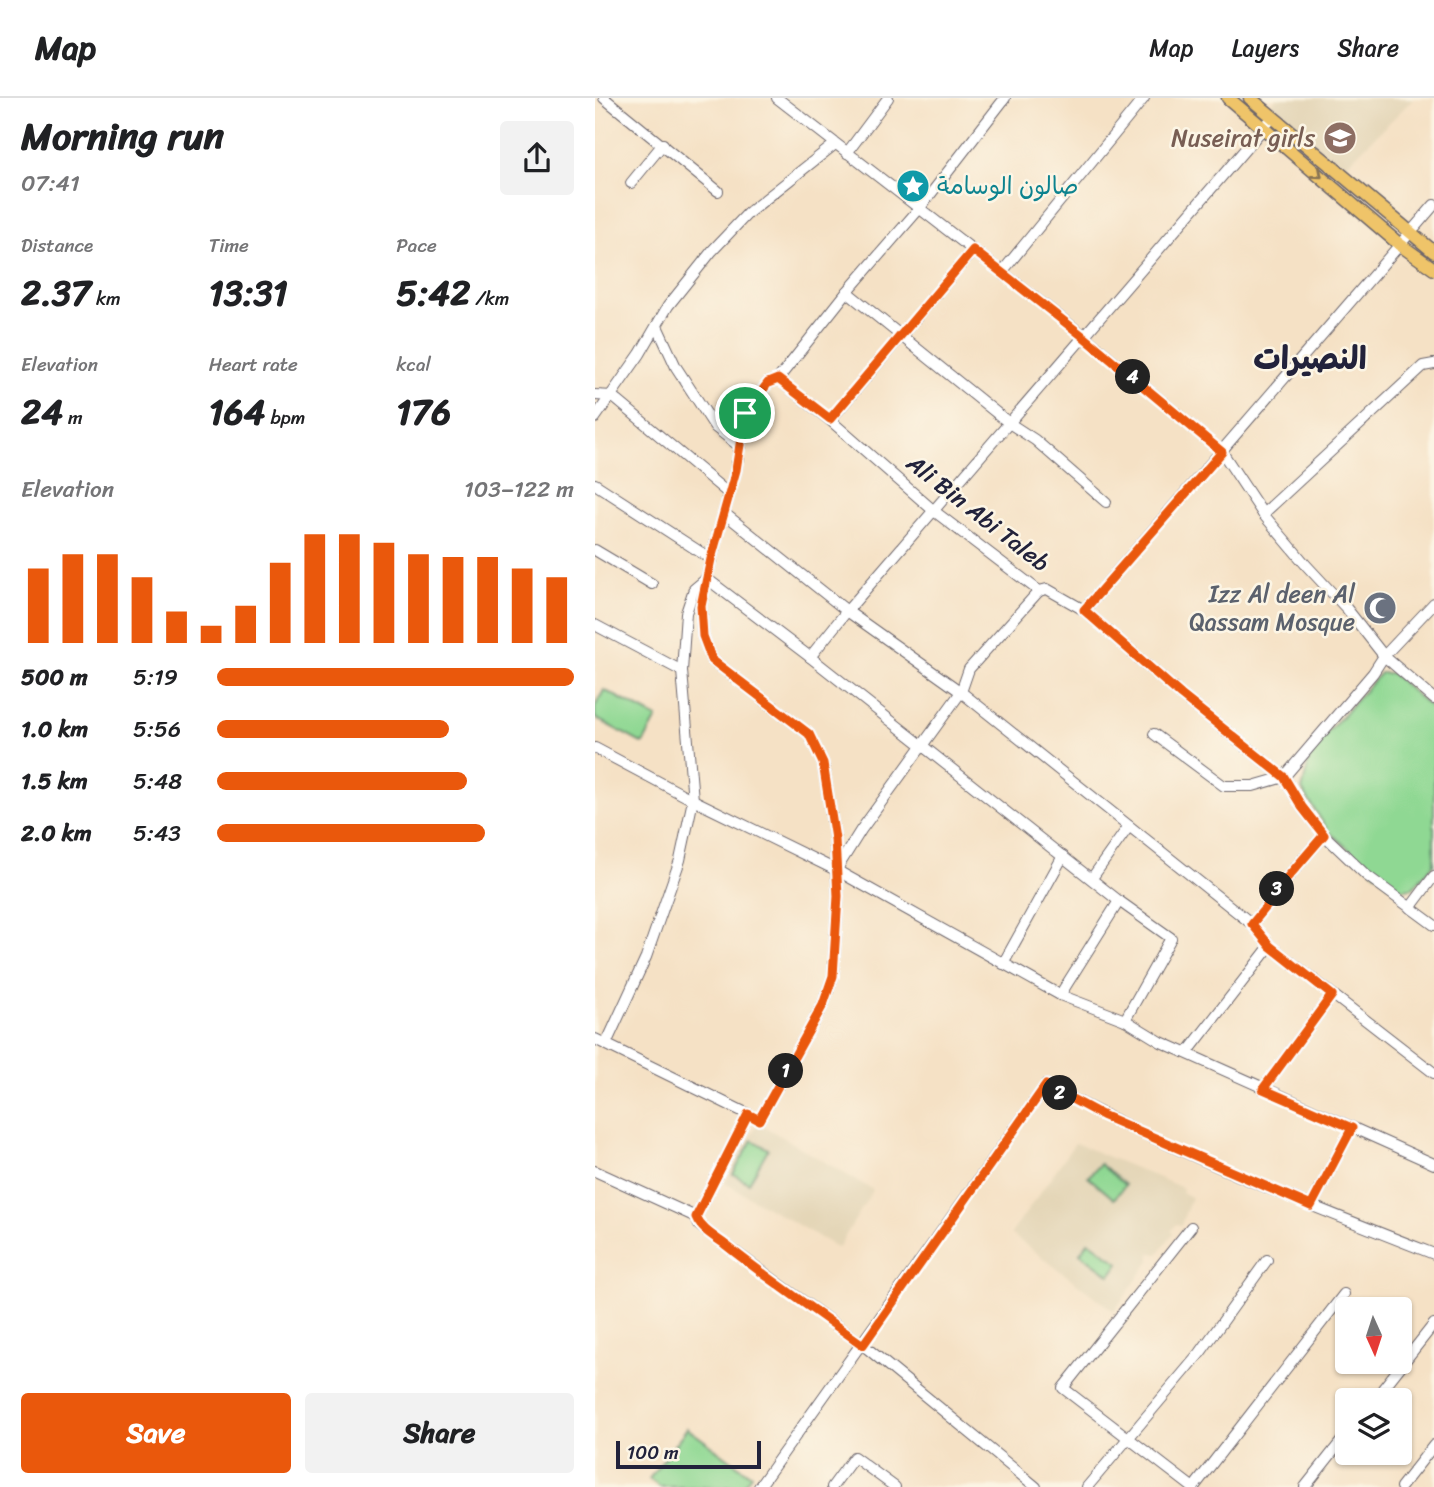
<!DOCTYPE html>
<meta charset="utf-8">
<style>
body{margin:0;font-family:Sriracha,"Playpen Sans Arabic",sans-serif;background:#f2f2f2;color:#202124;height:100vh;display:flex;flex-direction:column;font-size:26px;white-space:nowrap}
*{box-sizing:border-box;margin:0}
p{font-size:23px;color:#757577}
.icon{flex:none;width:38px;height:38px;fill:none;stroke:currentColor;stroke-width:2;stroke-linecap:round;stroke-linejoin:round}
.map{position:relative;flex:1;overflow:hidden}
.drawer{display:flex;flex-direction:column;background:#fff;width:595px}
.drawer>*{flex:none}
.needle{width:46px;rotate:177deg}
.tools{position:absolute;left:740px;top:1199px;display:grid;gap:14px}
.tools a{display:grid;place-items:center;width:77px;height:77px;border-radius:7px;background:#fff;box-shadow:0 2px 5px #0004;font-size:35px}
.scale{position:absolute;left:21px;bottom:18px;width:145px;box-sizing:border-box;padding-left:7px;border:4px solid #22223b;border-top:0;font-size:19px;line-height:24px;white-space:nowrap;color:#22223b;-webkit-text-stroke:5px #fcf5e5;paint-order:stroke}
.pin{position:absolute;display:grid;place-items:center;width:60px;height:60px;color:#fff;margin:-30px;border:4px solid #fff;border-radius:50%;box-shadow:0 2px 7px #0007}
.km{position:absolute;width:35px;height:35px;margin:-18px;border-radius:50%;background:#222;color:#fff;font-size:19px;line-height:35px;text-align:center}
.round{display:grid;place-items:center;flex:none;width:74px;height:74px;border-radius:7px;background:#f2f2f2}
.summary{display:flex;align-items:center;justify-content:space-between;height:119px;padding:0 21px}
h1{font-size:38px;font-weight:700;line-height:52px}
.stats{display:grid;grid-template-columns:repeat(3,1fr);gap:10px;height:119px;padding:7px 21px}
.stats div{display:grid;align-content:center}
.stats b{font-size:35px;font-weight:700}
.stats small{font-size:19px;font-weight:400}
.stats p{font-size:19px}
.chart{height:196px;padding:14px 21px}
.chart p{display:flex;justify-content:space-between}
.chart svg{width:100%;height:126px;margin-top:7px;stroke:#ea580c;stroke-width:6}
.button{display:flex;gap:14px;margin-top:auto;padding:14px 21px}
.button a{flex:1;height:80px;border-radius:7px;background:#ea580c;color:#fff;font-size:28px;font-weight:700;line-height:80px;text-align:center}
.button a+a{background:#f2f2f2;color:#202124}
ul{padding:0 21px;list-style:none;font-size:23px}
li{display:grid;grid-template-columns:112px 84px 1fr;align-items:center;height:52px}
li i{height:18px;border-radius:9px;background:#ea580c}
header{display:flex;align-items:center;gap:42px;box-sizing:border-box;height:98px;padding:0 35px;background:#fff;border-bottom:2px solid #e0e0e0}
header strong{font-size:33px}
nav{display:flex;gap:38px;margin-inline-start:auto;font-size:24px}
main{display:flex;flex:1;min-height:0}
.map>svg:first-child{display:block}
.built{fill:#e4d6b7}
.green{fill:#8fd893;stroke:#587d67;stroke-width:2}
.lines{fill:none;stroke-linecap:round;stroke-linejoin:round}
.minor-casing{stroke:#6c656b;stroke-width:12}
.major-casing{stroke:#6c656b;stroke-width:15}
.minor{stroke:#fff;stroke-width:10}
.major{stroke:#efc469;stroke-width:12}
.oneway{stroke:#887352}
.route-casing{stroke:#fff;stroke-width:14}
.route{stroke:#ea580c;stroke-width:9}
.labels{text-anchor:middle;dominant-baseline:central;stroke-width:5;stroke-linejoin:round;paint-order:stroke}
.education-label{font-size:24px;fill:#785e54;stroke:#fcf5e5;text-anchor:end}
.culture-label{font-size:24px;fill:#0d838f;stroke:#fcf5e5;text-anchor:start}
.street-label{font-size:24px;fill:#22223b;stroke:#fcf5e5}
.worship-label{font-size:24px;fill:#5b616d;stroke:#fcf5e5;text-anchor:end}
.district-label{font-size:32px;font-weight:bold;fill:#22223b;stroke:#fcf5e5}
</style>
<header>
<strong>Map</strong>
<nav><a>Map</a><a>Layers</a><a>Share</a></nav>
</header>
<main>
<section class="drawer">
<div class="summary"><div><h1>Morning run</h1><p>07:41</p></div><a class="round"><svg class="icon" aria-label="share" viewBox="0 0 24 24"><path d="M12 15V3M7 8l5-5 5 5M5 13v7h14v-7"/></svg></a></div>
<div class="stats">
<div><p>Distance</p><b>2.37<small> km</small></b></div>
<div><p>Time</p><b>13:31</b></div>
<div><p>Pace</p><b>5:42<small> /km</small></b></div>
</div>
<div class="stats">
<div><p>Elevation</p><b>24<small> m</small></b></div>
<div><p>Heart rate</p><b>164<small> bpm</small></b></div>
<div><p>kcal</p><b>176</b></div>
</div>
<div class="chart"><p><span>Elevation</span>103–122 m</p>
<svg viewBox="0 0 160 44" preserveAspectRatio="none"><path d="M5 44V18M15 44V13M25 44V13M35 44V21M45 44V33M55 44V38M65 44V31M75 44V16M85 44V6M95 44V6M105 44V9M115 44V13M125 44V14M135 44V14M145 44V18M155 44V21"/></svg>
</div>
<ul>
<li><b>500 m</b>5:19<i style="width:100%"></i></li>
<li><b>1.0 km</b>5:56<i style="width:65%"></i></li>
<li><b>1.5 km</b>5:48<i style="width:70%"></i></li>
<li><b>2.0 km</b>5:43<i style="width:75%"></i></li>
</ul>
<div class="button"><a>Save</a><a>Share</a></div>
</section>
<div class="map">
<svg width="839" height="1389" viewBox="0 0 839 1389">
<rect width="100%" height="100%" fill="#fcf5e5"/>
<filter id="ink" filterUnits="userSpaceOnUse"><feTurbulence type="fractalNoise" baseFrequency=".0143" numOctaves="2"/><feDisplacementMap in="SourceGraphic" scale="14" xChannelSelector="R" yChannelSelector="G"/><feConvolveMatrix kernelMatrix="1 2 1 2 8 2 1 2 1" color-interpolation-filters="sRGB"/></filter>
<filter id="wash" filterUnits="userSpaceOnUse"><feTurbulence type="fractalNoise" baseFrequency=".00686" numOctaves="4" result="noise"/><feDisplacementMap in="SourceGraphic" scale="28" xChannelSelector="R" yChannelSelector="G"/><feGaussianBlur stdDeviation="1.57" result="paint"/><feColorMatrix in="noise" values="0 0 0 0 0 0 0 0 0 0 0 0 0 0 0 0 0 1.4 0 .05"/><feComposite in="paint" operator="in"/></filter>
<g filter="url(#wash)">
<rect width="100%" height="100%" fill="#f5e1c5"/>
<g class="built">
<path d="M682,0H819L748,70L674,9Z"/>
<path d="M163,1025L278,1092L243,1150L130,1085Z"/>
<path d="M480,1045L588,1090L587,1094L596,1099L586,1127L581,1126L576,1133L578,1135L563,1156L555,1155V1163L519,1213L416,1136Z"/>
</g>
<g class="green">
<path d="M785,575H796L839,612V766L818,790L801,792L734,734L707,692L716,653Z"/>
<path d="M9,592L62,620L48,646L0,620V609Z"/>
<path d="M157,1042L173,1051L154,1085L138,1076Z"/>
<path d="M505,1066L530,1087L519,1101L493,1079Z"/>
<path d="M494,1143L524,1165L515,1177L485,1155Z"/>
<path d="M92,1330L156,1377L147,1389H65L54,1381Z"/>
</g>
</g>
<g filter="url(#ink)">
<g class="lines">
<defs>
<g id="minor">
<path d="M9,0L123,93"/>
<path d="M182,0L489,238L627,354L668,416L711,467L752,511L789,558L839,601"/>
<path d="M252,55L293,0"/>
<path d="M36,85L68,46"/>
<path d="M407,174L549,0"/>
<path d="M252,194L414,325L440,342L511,404"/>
<path d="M62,228L81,269L120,329L144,348"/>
<path d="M183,281L235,322L339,413L444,493L452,491L489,512L586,597L689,679L707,709L729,737L771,777L839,827"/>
<path d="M0,297L17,298L134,396"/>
<path d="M0,320L45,256L73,208L117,153L153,115L240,46"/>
<path d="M235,322L378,152"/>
<path d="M0,386L116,461"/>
<path d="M129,415L252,513L366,594L657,826L675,848L839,975"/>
<path d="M668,416L828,268L839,266"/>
<path d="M0,452L57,486"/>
<path d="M111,480L215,559L524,803L576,840L530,922"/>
<path d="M489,512L839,107"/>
<path d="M0,527L87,573"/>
<path d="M215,559L252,513L678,19"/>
<path d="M559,636L629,688H658L689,679L778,575L789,558L839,505"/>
<path d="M0,650L98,702L241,772L465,897L530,922L566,944L839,1066"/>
<path d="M241,771L240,741L228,665L214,636L117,562L108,538L106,508L116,461L141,372L150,315L173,285L183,281L252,194L324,111L410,0"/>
<path d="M497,780L534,728"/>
<path d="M815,810L839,778"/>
<path d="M657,826L676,803L678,796L729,737"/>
<path d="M408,866L468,758"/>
<path d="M465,897L524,803"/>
<path d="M0,941L153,1016"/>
<path d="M11,946L51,859L85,762L98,702L87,573L91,515L99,491L111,481"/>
<path d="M592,955L675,848"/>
<path d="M668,991L737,897"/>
<path d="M0,1073L101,1119"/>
<path d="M716,1108L757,1030"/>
<path d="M596,1129L468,1290L597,1389"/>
<path d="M779,1302L839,1226"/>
<path d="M164,1389L451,987C576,1053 708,1105 839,1156"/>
<path d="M237,1389L259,1359L300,1389"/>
<path d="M441,1389L268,1247L113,1134L104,1127L101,1119L153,1016L164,1022L228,907L238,878L243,798L241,772L266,732L366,594L374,571L444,493"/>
<path d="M492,1389L605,1255L672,1162"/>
<path d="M599,1389L749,1196"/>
<path d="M710,1389L752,1336"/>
<path d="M806,1389L839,1347"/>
</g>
<g id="major">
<path d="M633,0L804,146L839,171"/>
<path d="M655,0L839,154"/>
</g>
</defs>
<use href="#minor" class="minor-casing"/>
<use href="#major" class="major-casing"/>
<use href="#minor" class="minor"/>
<use href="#major" class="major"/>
</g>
<defs><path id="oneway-chevron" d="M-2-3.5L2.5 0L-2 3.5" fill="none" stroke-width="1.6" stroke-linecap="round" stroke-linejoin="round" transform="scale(1.75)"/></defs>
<use class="oneway" href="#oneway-chevron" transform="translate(723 76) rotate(41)"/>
</g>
<g class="lines" filter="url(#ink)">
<defs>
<path id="route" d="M378,152L489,239L627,354L489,512L586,597L689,679L707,709L729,737L678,796L676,803L657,826L675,848L737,897L668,991L757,1030L716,1108L507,1017L451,987L268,1247C222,1214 176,1183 132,1148C121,1139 107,1133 101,1119L153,1016L164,1022L228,907L238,878L243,798L240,741L228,665L214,636L117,562L108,538L106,508L116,461L141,372L150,315L173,285L183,281L235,321Z"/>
</defs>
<use href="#route" class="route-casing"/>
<use href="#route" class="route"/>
</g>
<defs>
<symbol id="school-disc" viewBox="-11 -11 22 22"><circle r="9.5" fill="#8d6e63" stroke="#fcf5e5"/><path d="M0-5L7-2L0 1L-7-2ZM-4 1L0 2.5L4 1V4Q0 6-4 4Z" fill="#fff"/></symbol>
<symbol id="sight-disc" viewBox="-11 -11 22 22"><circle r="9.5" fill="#0f9aa8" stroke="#fcf5e5"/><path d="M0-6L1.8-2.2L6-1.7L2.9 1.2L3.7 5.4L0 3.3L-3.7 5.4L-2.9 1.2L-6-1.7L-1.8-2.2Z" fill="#fff"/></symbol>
<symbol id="mosque-disc" viewBox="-11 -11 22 22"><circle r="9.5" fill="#6b7280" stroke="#fcf5e5"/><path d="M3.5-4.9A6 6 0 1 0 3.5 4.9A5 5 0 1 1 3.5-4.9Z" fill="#fff"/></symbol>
</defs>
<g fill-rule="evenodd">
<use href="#school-disc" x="726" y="21" width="38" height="38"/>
<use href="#sight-disc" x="299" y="69" width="38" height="38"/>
<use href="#mosque-disc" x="766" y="491" width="38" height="38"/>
</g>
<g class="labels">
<g class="education-label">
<text x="720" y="40">Nuseirat girls</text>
</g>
<g class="culture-label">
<text x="342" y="88">صالون الوسامة</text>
</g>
<g class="street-label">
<text transform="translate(383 415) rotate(38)">Ali Bin Abi Taleb</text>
</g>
<g class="worship-label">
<text x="760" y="496">Izz Al deen Al<tspan x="760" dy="28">Qassam Mosque</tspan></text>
</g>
<g class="district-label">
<text x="715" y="260">النصيرات</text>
</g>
</g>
</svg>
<div class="tools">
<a><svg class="needle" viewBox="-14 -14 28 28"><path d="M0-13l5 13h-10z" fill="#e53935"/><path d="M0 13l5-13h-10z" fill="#757577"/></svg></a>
<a><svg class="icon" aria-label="layers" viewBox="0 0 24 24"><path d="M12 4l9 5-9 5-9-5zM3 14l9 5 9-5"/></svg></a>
</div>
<div class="scale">100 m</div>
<div class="pin" style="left:150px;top:315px;background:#1e9e55"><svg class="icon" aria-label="arrive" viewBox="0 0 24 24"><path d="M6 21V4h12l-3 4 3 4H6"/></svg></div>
<b class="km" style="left:191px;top:973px">1</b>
<b class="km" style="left:465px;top:995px">2</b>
<b class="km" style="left:682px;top:791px">3</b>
<b class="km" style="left:538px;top:279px">4</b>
</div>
</main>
